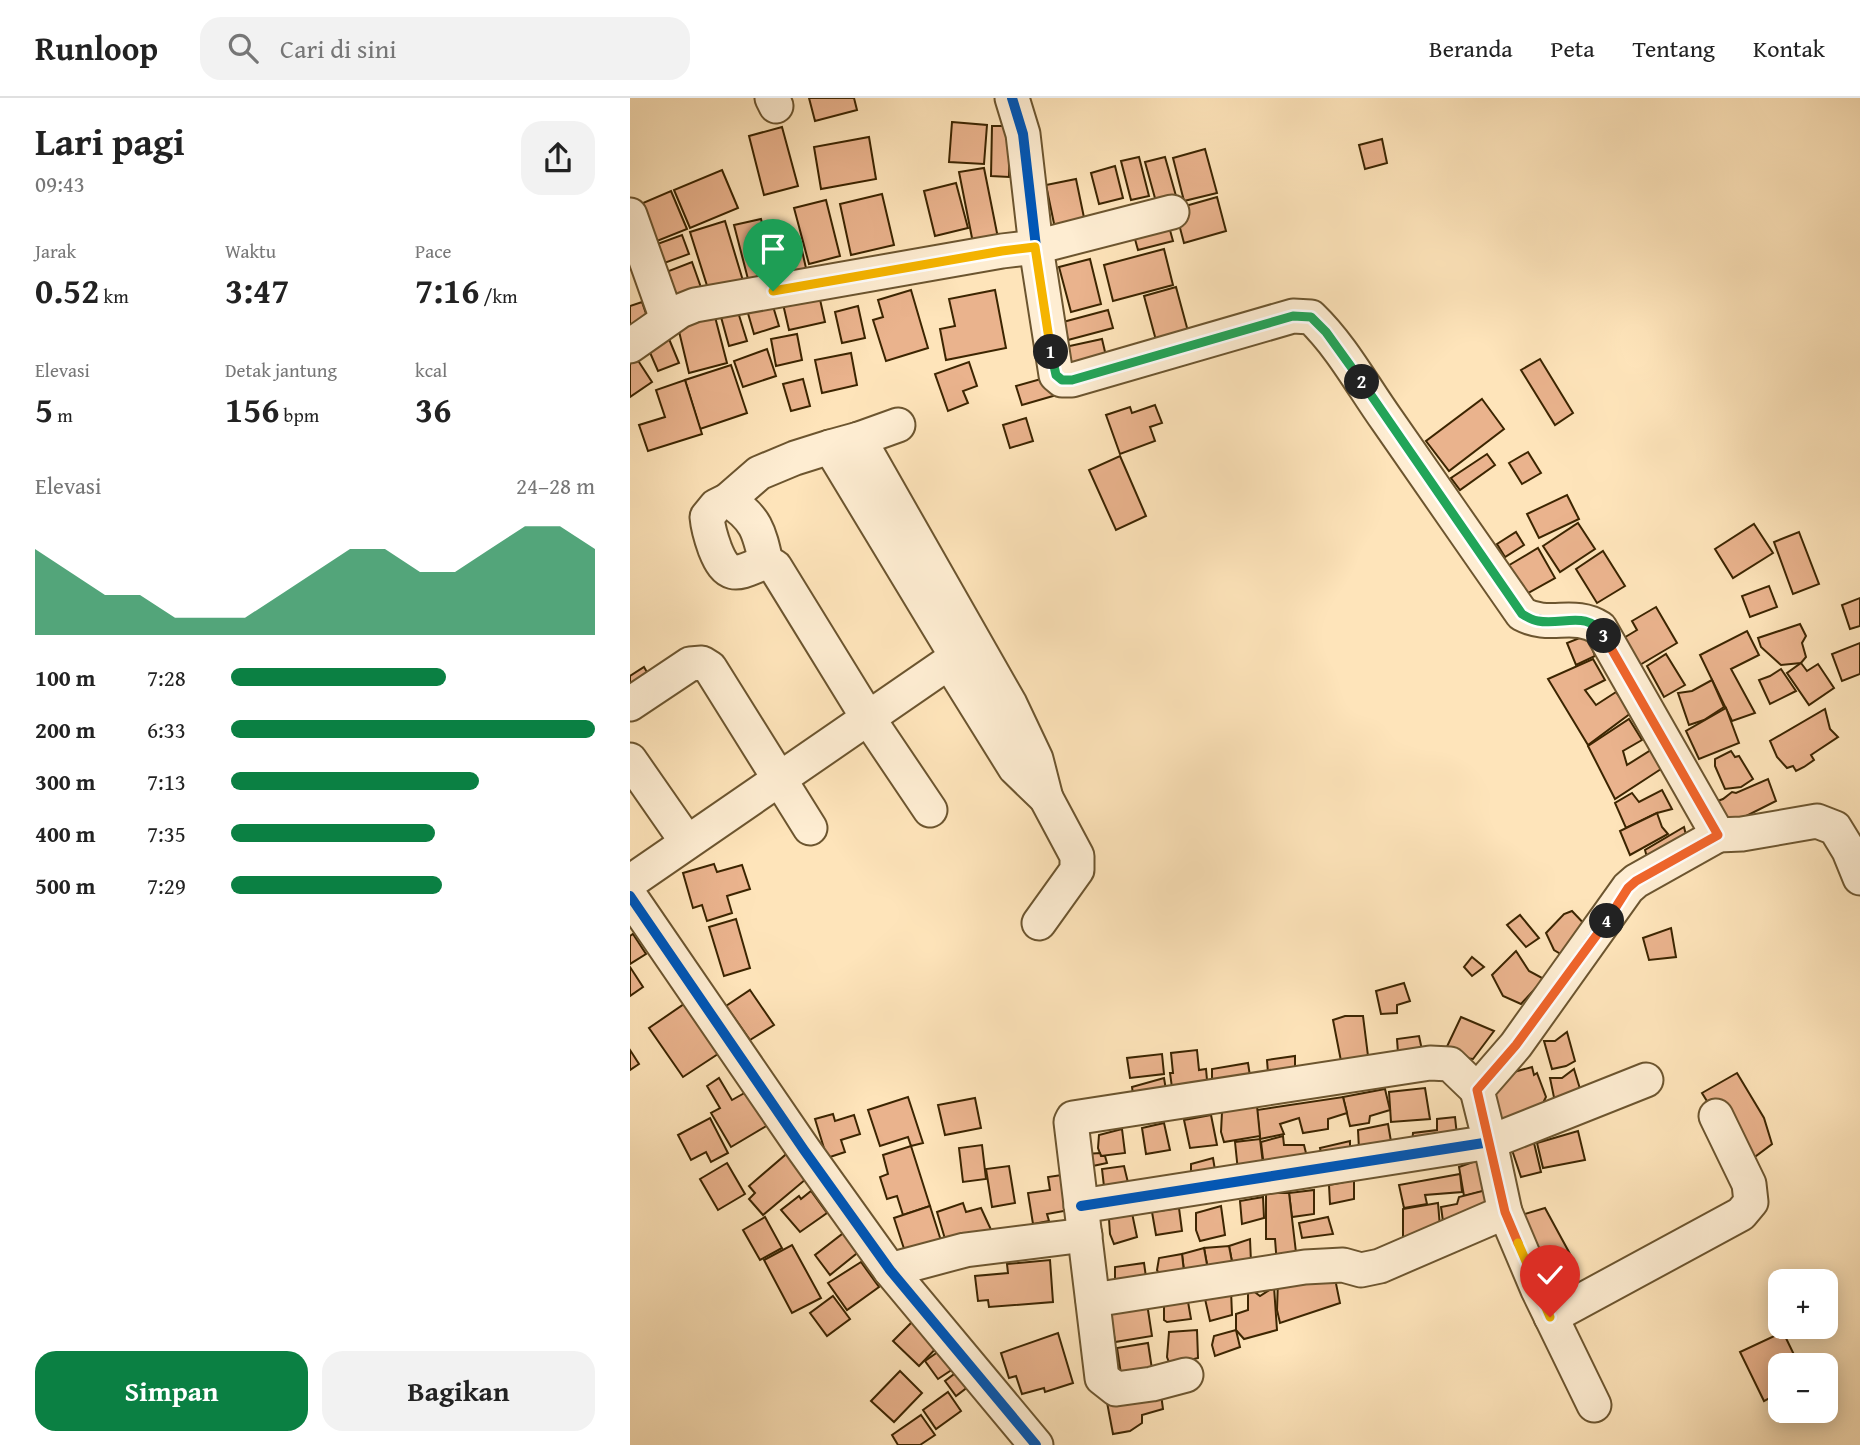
<!DOCTYPE html>
<html lang="id">
<meta charset="utf-8">
<style>
body{margin:0;font-family:"Gentium Book Plus",serif;background:#f2f2f2;color:#222;height:100vh;display:flex;flex-direction:column;font-size:26px;white-space:nowrap}
*{box-sizing:border-box;margin:0}
p{font-size:23px;color:#767676}
.icon{flex:none;width:38px;height:38px;fill:none;stroke:currentColor;stroke-width:2;stroke-linecap:round;stroke-linejoin:round}
.map{position:relative;flex:1;overflow:hidden}
.drawer{display:flex;flex-direction:column;background:#fff;width:630px}
.drawer>*{flex:none}
.tools{position:absolute;left:1138px;top:1171px;display:grid;gap:14px}
.tools a{display:grid;place-items:center;width:70px;height:70px;border-radius:14px;background:#fff;box-shadow:0 4px 18px #0003;font-size:35px}
.pin{position:absolute;display:grid;place-items:center;width:60px;height:60px;color:#fff;margin:-72px -30px;border-radius:50% 50% 50% 0;rotate:-45deg;box-shadow:0 0 7px #0007}
.pin .icon{rotate:45deg}
.km{position:absolute;width:35px;height:35px;margin:-18px;border-radius:50%;background:#222;color:#fff;font-size:19px;line-height:35px;text-align:center}
.round{display:grid;place-items:center;flex:none;width:74px;height:74px;border-radius:21px;background:#f2f2f2}
.summary{display:flex;align-items:center;justify-content:space-between;height:119px;padding:0 35px}
h1{font-size:38px;font-weight:600;line-height:52px}
.stats{display:grid;grid-template-columns:repeat(3,1fr);gap:10px;height:119px;padding:7px 35px}
.stats div{display:grid;align-content:center}
.stats b{font-size:35px;font-weight:600}
.stats small{font-size:19px;font-weight:400}
.stats p{font-size:19px}
.chart{height:196px;padding:14px 35px}
.chart p{display:flex;justify-content:space-between}
.chart svg{width:100%;height:126px;margin-top:7px;fill:#0b8043;opacity:.7}
.cta{display:flex;gap:14px;margin-top:auto;padding:14px 35px}
.cta a{flex:1;height:80px;border-radius:21px;background:#0b8043;color:#fff;font-size:28px;font-weight:600;line-height:80px;text-align:center}
.cta a+a{background:#f2f2f2;color:#222}
ul{padding:0 35px;list-style:none;font-size:23px}
li{display:grid;grid-template-columns:112px 84px 1fr;align-items:center;height:52px}
li i{height:18px;border-radius:9px;background:#0b8043}
header{display:flex;align-items:center;gap:42px;box-sizing:border-box;height:98px;padding:0 35px;background:#fff;border-bottom:2px solid #e0e0e0}
header strong{font-size:33px}
nav{display:flex;gap:38px;margin-inline-start:auto;font-size:24px}
.search{width:490px;height:63px;background:#f2f2f2;display:flex;align-items:center;gap:18px;box-sizing:border-box;padding:0 24px;border-radius:21px;color:#767676;font-size:26px}
main{display:flex;flex:1;min-height:0}
.map>svg:first-child{display:block}
.building{fill:#eab38d;stroke:#3c2501;stroke-width:2}
.lines{fill:none;stroke-linecap:round;stroke-linejoin:round}
.minor-casing{stroke:#6c552f;stroke-width:37}
.minor{stroke:#feedd2;stroke-width:33}
.cycleway-casing{stroke:#feedd2;stroke-width:15}
.cycleway{stroke:#0057b8;stroke-width:10}
.split-1-casing{stroke:#fff;stroke-width:14}
.split-2-casing{stroke:#fff;stroke-width:14}
.split-3-casing{stroke:#fff;stroke-width:14}
.split-4-casing{stroke:#fff;stroke-width:14}
.split-5-casing{stroke:#fff;stroke-width:14}
.split-6-casing{stroke:#fff;stroke-width:14}
.split-1{stroke:#f5b400;stroke-width:9}
.split-2{stroke:#22a559;stroke-width:9}
.split-3{stroke:#22a559;stroke-width:9}
.split-4{stroke:#f0652b;stroke-width:9}
.split-5{stroke:#f0652b;stroke-width:9}
.split-6{stroke:#f5b400;stroke-width:9}
</style>
<header>
<strong>Runloop</strong>
<div class="search"><svg class="icon" aria-label="search" viewBox="0 0 24 24"><circle cx="10" cy="10" r="6"/><path d="M15 15l6 6"/></svg>Cari di sini</div>
<nav><a>Beranda</a><a>Peta</a><a>Tentang</a><a>Kontak</a></nav>
</header>
<main>
<section class="drawer">
<div class="summary"><div><h1>Lari pagi</h1><p>09:43</p></div><a class="round"><svg class="icon" aria-label="share" viewBox="0 0 24 24"><path d="M12 15V3M7 8l5-5 5 5M5 13v7h14v-7"/></svg></a></div>
<div class="stats">
<div><p>Jarak</p><b>0.52<small> km</small></b></div>
<div><p>Waktu</p><b>3:47</b></div>
<div><p>Pace</p><b>7:16<small> /km</small></b></div>
</div>
<div class="stats">
<div><p>Elevasi</p><b>5<small> m</small></b></div>
<div><p>Detak jantung</p><b>156<small> bpm</small></b></div>
<div><p>kcal</p><b>36</b></div>
</div>
<div class="chart"><p><span>Elevasi</span>24–28 m</p>
<svg viewBox="0 0 160 44" preserveAspectRatio="none"><path d="M0 44V14L10 22L20 30L30 30L40 38L50 38L60 38L70 30L80 22L90 14L100 14L110 22L120 22L130 14L140 6L150 6L160 14V44z"/></svg>
</div>
<ul>
<li><b>100 m</b>7:28<i style="width:59%"></i></li>
<li><b>200 m</b>6:33<i style="width:100%"></i></li>
<li><b>300 m</b>7:13<i style="width:68%"></i></li>
<li><b>400 m</b>7:35<i style="width:56%"></i></li>
<li><b>500 m</b>7:29<i style="width:58%"></i></li>
</ul>
<div class="cta"><a>Simpan</a><a>Bagikan</a></div>
</section>
<div class="map">
<svg width="1230" height="1347" viewBox="0 0 1230 1347">
<rect width="100%" height="100%" fill="#fee4ba"/>
<filter id="stains"><feTurbulence type="fractalNoise" baseFrequency=".00286" numOctaves="4"/><feColorMatrix values="0 0 0 0 .2 0 0 0 0 .09 0 0 0 0 .02 0 0 0 .5 -.17"/></filter>
<radialGradient id="worn" r=".72"><stop offset=".6" stop-color="#630" stop-opacity="0"/><stop offset="1" stop-color="#630" stop-opacity=".3"/></radialGradient>
<g class="building">
<path d="M179,0H224L227,12L185,23Z"/>
<path d="M322,24L357,27L354,66L319,64Z"/>
<path d="M362,28H380L379,79L361,78Z"/>
<path d="M152,29L168,88L134,97L119,38Z"/>
<path d="M239,39L246,81L191,91L184,49Z"/>
<path d="M752,41L757,65L735,71L729,47Z"/>
<path d="M575,51L587,95L554,103L543,60Z"/>
<path d="M509,59L519,98L501,102L491,63Z"/>
<path d="M535,59L548,105L528,111L515,64Z"/>
<path d="M485,68L493,100L469,106L461,75Z"/>
<path d="M354,70L368,140L343,145L329,74Z"/>
<path d="M92,72L108,110L60,130L44,92Z"/>
<path d="M446,81L457,134L427,140L416,87Z"/>
<path d="M326,85L338,130L305,138L294,93Z"/>
<path d="M41,93L57,131L22,145L6,108Z"/>
<path d="M252,96L264,147L221,157L210,106Z"/>
<path d="M587,99L596,133L554,145L545,111Z"/>
<path d="M196,102L210,158L179,166L164,110Z"/>
<path d="M131,121L145,174L118,181L104,127Z"/>
<path d="M95,123L114,186L80,197L60,134Z"/>
<path d="M538,125L543,143L508,152L503,134Z"/>
<path d="M52,137L59,156L26,168L19,149Z"/>
<path d="M171,148L178,179L155,184L148,153Z"/>
<path d="M534,151L543,187L483,203L474,167Z"/>
<path d="M460,161L471,206L441,214L429,169Z"/>
<path d="M62,164L74,198L44,209L31,176Z"/>
<path d="M546,189L559,237L527,246L514,198Z"/>
<path d="M281,192L298,250L256,263L243,222L253,219L248,202Z"/>
<path d="M365,192L376,250L316,262L310,231L325,228L319,201Z"/>
<path d="M189,197L195,224L159,232L153,206Z"/>
<path d="M12,204L21,230L0,237V208Z"/>
<path d="M142,205L149,228L124,236L117,212Z"/>
<path d="M228,208L235,240L212,245L205,214Z"/>
<path d="M478,212L483,230L438,242L433,224Z"/>
<path d="M108,214L117,243L99,248L91,219Z"/>
<path d="M84,215L97,265L59,275L47,225Z"/>
<path d="M167,236L172,262L146,268L141,241Z"/>
<path d="M39,241L49,265L28,273L18,250Z"/>
<path d="M472,241L476,258L439,267L435,249Z"/>
<path d="M137,251L146,278L113,289L104,263Z"/>
<path d="M221,255L227,287L192,295L185,262Z"/>
<path d="M7,261L22,284L0,299V266Z"/>
<path d="M910,261L943,315L925,327L891,272Z"/>
<path d="M339,264L347,288L333,293L338,305L318,313L305,276Z"/>
<path d="M101,267L117,315L70,331L55,282Z"/>
<path d="M418,279L423,298L392,307L386,288Z"/>
<path d="M173,281L180,308L161,313L153,286Z"/>
<path d="M55,282L72,336L18,353L9,327L35,319L26,292Z"/>
<path d="M852,301L874,331L819,373L796,343Z"/>
<path d="M525,307L532,325L520,329L525,343L490,356L476,317L500,309L502,315Z"/>
<path d="M396,320L403,343L380,350L373,327Z"/>
<path d="M898,354L911,375L892,386L879,365Z"/>
<path d="M857,356L865,367L830,392L821,380Z"/>
<path d="M490,358L516,418L486,432L459,372Z"/>
<path d="M937,397L949,421L909,440L897,416Z"/>
<path d="M948,425L965,451L930,474L913,448Z"/>
<path d="M1124,426L1143,455L1103,480L1085,451Z"/>
<path d="M886,434L894,447L875,459L867,446Z"/>
<path d="M1169,434L1189,486L1163,496L1144,444Z"/>
<path d="M908,450L925,480L893,498L876,469Z"/>
<path d="M973,453L995,488L967,505L946,471Z"/>
<path d="M1139,488L1147,509L1120,519L1112,498Z"/>
<path d="M1230,500V528L1220,531L1212,507Z"/>
<path d="M1026,509L1047,545L1003,571L987,544L1007,532L1002,523Z"/>
<path d="M1170,526L1176,538L1172,545L1176,559L1171,565L1151,567L1131,549L1128,540Z"/>
<path d="M1117,533L1129,557L1101,571L1125,615L1102,623L1070,557Z"/>
<path d="M957,537L965,558L946,567L937,545Z"/>
<path d="M1230,545V576L1212,583L1202,556Z"/>
<path d="M1036,556L1055,587L1034,599L1017,568Z"/>
<path d="M963,561L975,582L955,592L966,607L986,594L1001,615L958,647L918,581Z"/>
<path d="M1171,565L1177,573L1188,566L1204,590L1179,607L1157,575Z"/>
<path d="M14,569L25,588L0,594V578Z"/>
<path d="M1151,571L1166,593L1140,606L1129,582L1140,578Z"/>
<path d="M1082,582L1094,609L1074,622L1059,627L1048,595L1062,593Z"/>
<path d="M1096,610L1109,645L1069,661L1056,633Z"/>
<path d="M1195,611L1200,631L1208,639L1181,657L1184,662L1174,669L1166,673L1163,668L1157,670L1147,659L1140,643Z"/>
<path d="M999,621L1012,642L993,653L997,667L1021,652L1031,671L985,701L958,648Z"/>
<path d="M1101,653L1105,659L1109,658L1123,681L1111,689L1095,691L1085,668V661Z"/>
<path d="M1138,681L1146,703L1116,718L1120,731L1097,733L1082,705L1093,701L1102,694L1106,695Z"/>
<path d="M1032,692L1042,711L1027,715L996,730L985,705L1002,695L1009,704Z"/>
<path d="M1027,715L1032,729L1038,736L1000,757L990,733Z"/>
<path d="M1054,729L1058,745L1018,763L1015,752Z"/>
<path d="M84,766L87,774L112,767L120,791L97,798L102,815L77,823L72,807L63,810L53,775Z"/>
<path d="M942,813L960,832L934,858L924,852L916,835L934,816Z"/>
<path d="M890,817L909,840L896,849L877,827Z"/>
<path d="M106,821L120,870L94,878L79,829Z"/>
<path d="M1041,830L1046,859L1019,862L1013,840Z"/>
<path d="M3,836L16,856L0,866V838Z"/>
<path d="M886,853L899,873L914,881L891,906L873,898L862,877Z"/>
<path d="M842,859L854,869L842,878L834,869Z"/>
<path d="M0,869L13,889L0,898Z"/>
<path d="M774,885L780,903L767,907V915L751,916L746,893Z"/>
<path d="M120,892L144,927L120,942L96,908Z"/>
<path d="M57,904L91,954L53,979L19,930Z"/>
<path d="M715,918H733L738,958L711,963L703,922Z"/>
<path d="M831,919L864,933L843,961L813,957Z"/>
<path d="M937,934L945,963L936,968L922,971L914,943H925Z"/>
<path d="M789,938L792,952L768,955L767,941Z"/>
<path d="M0,952L9,966L0,972Z"/>
<path d="M567,952L569,972L576,971L578,993L543,997L540,975H543L541,955Z"/>
<path d="M532,956L534,976L500,980L497,960Z"/>
<path d="M665,958V973L638,975L637,962Z"/>
<path d="M618,965L620,978L582,984V971Z"/>
<path d="M902,969L904,977L907,975L916,999L914,1003L916,1014L872,1033L856,999L873,977Z"/>
<path d="M944,971L954,1004L927,1014L920,980H932Z"/>
<path d="M1107,975L1134,1020L1142,1046L1126,1058L1112,1060L1072,995Z"/>
<path d="M89,980L102,1002L118,993L138,1027L101,1049L81,1015L90,1010L77,988Z"/>
<path d="M534,980L537,998L504,1003L502,989Z"/>
<path d="M795,990L800,1021L761,1024L759,994Z"/>
<path d="M755,991L760,1012L740,1018L739,1025L720,1028L713,999Z"/>
<path d="M278,999L293,1045L281,1048L278,1039L250,1048L238,1012Z"/>
<path d="M713,999L717,1015L698,1021V1031L673,1035L669,1020L650,1026L654,1036L630,1041L627,1012Z"/>
<path d="M345,1000L351,1030L315,1037L308,1007Z"/>
<path d="M627,1008L630,1038L594,1044L591,1034L592,1014Z"/>
<path d="M203,1016L205,1023L224,1017L230,1036L211,1042L215,1054L197,1060L185,1021Z"/>
<path d="M581,1017L587,1047L560,1050L554,1022Z"/>
<path d="M825,1019L828,1047H782L783,1035L807,1032V1021Z"/>
<path d="M80,1020L98,1055L81,1064L76,1054L61,1062L48,1037Z"/>
<path d="M534,1025L540,1052L516,1056L512,1030Z"/>
<path d="M758,1026L763,1055L729,1051L728,1032Z"/>
<path d="M492,1031L495,1055L471,1058L468,1050L469,1037Z"/>
<path d="M948,1033L955,1062L913,1070L907,1045Z"/>
<path d="M653,1038L654,1047H674L678,1063L635,1078L631,1044Z"/>
<path d="M630,1041L633,1066L608,1073L605,1044Z"/>
<path d="M720,1043V1054L694,1068L690,1050Z"/>
<path d="M904,1045L911,1074L891,1079L882,1052Z"/>
<path d="M352,1047L356,1081L333,1084L329,1050Z"/>
<path d="M281,1048L300,1108L273,1117L267,1098L257,1101L250,1079L258,1076L253,1057Z"/>
<path d="M161,1052L182,1076L133,1117L119,1101L125,1095L119,1088Z"/>
<path d="M470,1055L471,1058H475L477,1065L458,1069L456,1056Z"/>
<path d="M583,1060L585,1072L561,1076V1066Z"/>
<path d="M854,1060L858,1092L834,1098L829,1069Z"/>
<path d="M97,1065L115,1096L88,1112L70,1081Z"/>
<path d="M379,1068L385,1105L362,1109L356,1071Z"/>
<path d="M494,1068L500,1093L475,1097L472,1071Z"/>
<path d="M439,1076L445,1111L417,1116L419,1123L403,1126L398,1095L420,1092L418,1079Z"/>
<path d="M830,1076L832,1094L795,1097L797,1106L774,1110L769,1087Z"/>
<path d="M724,1082V1101L700,1106L699,1087Z"/>
<path d="M860,1091L862,1116L814,1131L811,1109L827,1106L829,1099Z"/>
<path d="M684,1092V1116L662,1119L659,1095Z"/>
<path d="M181,1093L197,1115L170,1134L151,1112L169,1098L171,1101Z"/>
<path d="M636,1095H659L667,1163L647,1167L645,1141H636Z"/>
<path d="M633,1099L634,1120L612,1126L610,1103Z"/>
<path d="M333,1105L336,1114L351,1110L363,1136L318,1151L307,1114Z"/>
<path d="M808,1105L810,1129L776,1146L773,1140V1111Z"/>
<path d="M300,1108L314,1152L278,1163L264,1120Z"/>
<path d="M591,1108L595,1137L570,1143L566,1132V1115Z"/>
<path d="M549,1110L552,1133L526,1137L522,1114Z"/>
<path d="M915,1110L946,1167L930,1177L913,1181L885,1119Z"/>
<path d="M502,1115L507,1139L484,1146L480,1136L479,1121Z"/>
<path d="M135,1119L152,1150L130,1162L113,1132Z"/>
<path d="M698,1119L703,1136L672,1140L669,1125Z"/>
<path d="M216,1133L231,1152L200,1177L185,1157Z"/>
<path d="M620,1141L621,1164L603,1169L599,1148Z"/>
<path d="M162,1147L191,1200L162,1215L134,1162Z"/>
<path d="M599,1148L603,1169L578,1172L574,1150Z"/>
<path d="M574,1150L578,1172L555,1180L552,1156Z"/>
<path d="M552,1156L554,1174L533,1183L527,1172L529,1160Z"/>
<path d="M420,1162L423,1204L359,1209L358,1202L348,1203L345,1178L378,1175L377,1166Z"/>
<path d="M231,1164L249,1189L217,1212L198,1185Z"/>
<path d="M514,1165L516,1179L485,1182V1169Z"/>
<path d="M703,1171L710,1205L650,1225L647,1212L648,1182Z"/>
<path d="M618,1189L630,1198L644,1189L647,1232L614,1241L606,1232V1216L618,1212Z"/>
<path d="M601,1192L602,1217L580,1223L575,1201Z"/>
<path d="M203,1198L220,1221L197,1238L180,1215Z"/>
<path d="M557,1198L561,1221L537,1224L534,1222V1204Z"/>
<path d="M516,1199L522,1238L485,1244L479,1205Z"/>
<path d="M290,1216L315,1241L289,1268L263,1243Z"/>
<path d="M567,1232L568,1260L540,1267L537,1259L539,1234Z"/>
<path d="M606,1232L610,1249L585,1258L582,1247L584,1238Z"/>
<path d="M1153,1234L1169,1267H1150V1294L1134,1303L1110,1254Z"/>
<path d="M428,1235L443,1285L415,1294L414,1290L392,1296L386,1278L379,1280L371,1255Z"/>
<path d="M518,1245L522,1271L491,1276L487,1250Z"/>
<path d="M312,1251L326,1269L308,1281L295,1263Z"/>
<path d="M332,1270L343,1285L326,1298L315,1283Z"/>
<path d="M270,1273L292,1295L264,1324L241,1303Z"/>
<path d="M530,1289L533,1311L512,1317V1325L500,1333L483,1336L476,1299Z"/>
<path d="M318,1294L331,1313L306,1331L293,1312Z"/>
<path d="M291,1317L305,1337L290,1347H268L262,1337Z"/>
</g>
<g class="lines">
<defs>
<g id="minor">
<path d="M142,0L146,8"/>
<path d="M382,0L393,36L406,149L426,277L432,282H442L663,218L681,219C712,249 732,287 757,322C802,387 847,451 892,516C920,531 943,513 970,530L1088,737L1006,783L998,790L886,947L847,992L860,1044L451,1108"/>
<path d="M0,117L37,221"/>
<path d="M0,248L50,213L65,207L372,153L406,149L542,114"/>
<path d="M229,341L268,327"/>
<path d="M200,349L165,360L129,375L98,402L86,408L77,419C78,431 81,440 85,451C98,484 108,475 136,464L145,469L238,620L300,712"/>
<path d="M98,402C126,420 129,433 136,464"/>
<path d="M327,559L200,349L229,341L380,606L406,661L416,700"/>
<path d="M319,564L385,670L416,700L447,758V772L409,825"/>
<path d="M0,606L60,566L72,565L80,570L180,730"/>
<path d="M0,662L57,744"/>
<path d="M1088,737L1112,736L1187,723L1205,730L1219,753L1230,780"/>
<path d="M0,784L344,547"/>
<path d="M0,798L174,1052L260,1172L406,1347"/>
<path d="M875,1114L908,1192L964,1307"/>
<path d="M260,1172L335,1152L455,1137"/>
<path d="M463,1202L675,1169L713,1167L731,1172L750,1168L875,1114L860,1044L1016,982"/>
<path d="M921,1219L1111,1116L1121,1104L1119,1086L1086,1018"/>
<path d="M556,1277L522,1286L486,1291L472,1280L441,1024L443,1020L800,965L820,966L847,992"/>
</g>
</defs>
<use href="#minor" class="minor-casing"/>
<use href="#minor" class="minor"/>
<defs>
<g id="cycleway">
<path d="M382,0L393,36L406,149L426,277L432,282H442L663,218L681,219C712,249 732,287 757,322C802,387 847,451 892,516C920,531 943,513 970,530L1088,737L1006,783L998,790L886,947L847,992L860,1044L451,1108"/>
<path d="M0,798L174,1052L260,1172L406,1347"/>
</g>
</defs>
<use href="#cycleway" class="cycleway-casing"/>
<use href="#cycleway" class="cycleway"/>
</g>
<g class="lines">
<defs>
<path id="split-1" d="M143,193L372,153L405,149L421,254"/>
<path id="split-2" d="M421,254L426,277L432,282H442L663,218L681,219L696,234L732,284"/>
<path id="split-3" d="M732,284L892,516C897,519 902,522 908,523C932,528 958,511 974,538"/>
<path id="split-4" d="M974,538L1088,737L1006,783L998,790L977,823"/>
<path id="split-5" d="M888,1145L875,1114L847,992L886,947L977,823"/>
<path id="split-6" d="M888,1145L920,1219"/>
</defs>
<use href="#split-1" class="split-1-casing"/>
<use href="#split-2" class="split-2-casing"/>
<use href="#split-3" class="split-3-casing"/>
<use href="#split-4" class="split-4-casing"/>
<use href="#split-5" class="split-5-casing"/>
<use href="#split-6" class="split-6-casing"/>
<use href="#split-1" class="split-1"/>
<use href="#split-2" class="split-2"/>
<use href="#split-3" class="split-3"/>
<use href="#split-4" class="split-4"/>
<use href="#split-5" class="split-5"/>
<use href="#split-6" class="split-6"/>
</g>
<rect width="100%" height="100%" filter="url(#stains)"/>
<rect width="100%" height="100%" fill="url(#worn)"/>
</svg>
<div class="tools">
<a>+</a>
<a>−</a>
</div>
<div class="pin" style="left:143px;top:193px;background:#1e9e55"><svg class="icon" aria-label="arrive" viewBox="0 0 24 24"><path d="M6 21V4h12l-3 4 3 4H6"/></svg></div>
<div class="pin" style="left:920px;top:1219px;background:#d93025"><svg class="icon" aria-label="check" viewBox="0 0 24 24"><path d="M5 12l5 5 9-10"/></svg></div>
<b class="km" style="left:421px;top:254px">1</b>
<b class="km" style="left:732px;top:284px">2</b>
<b class="km" style="left:974px;top:538px">3</b>
<b class="km" style="left:977px;top:823px">4</b>
</div>
</main>
